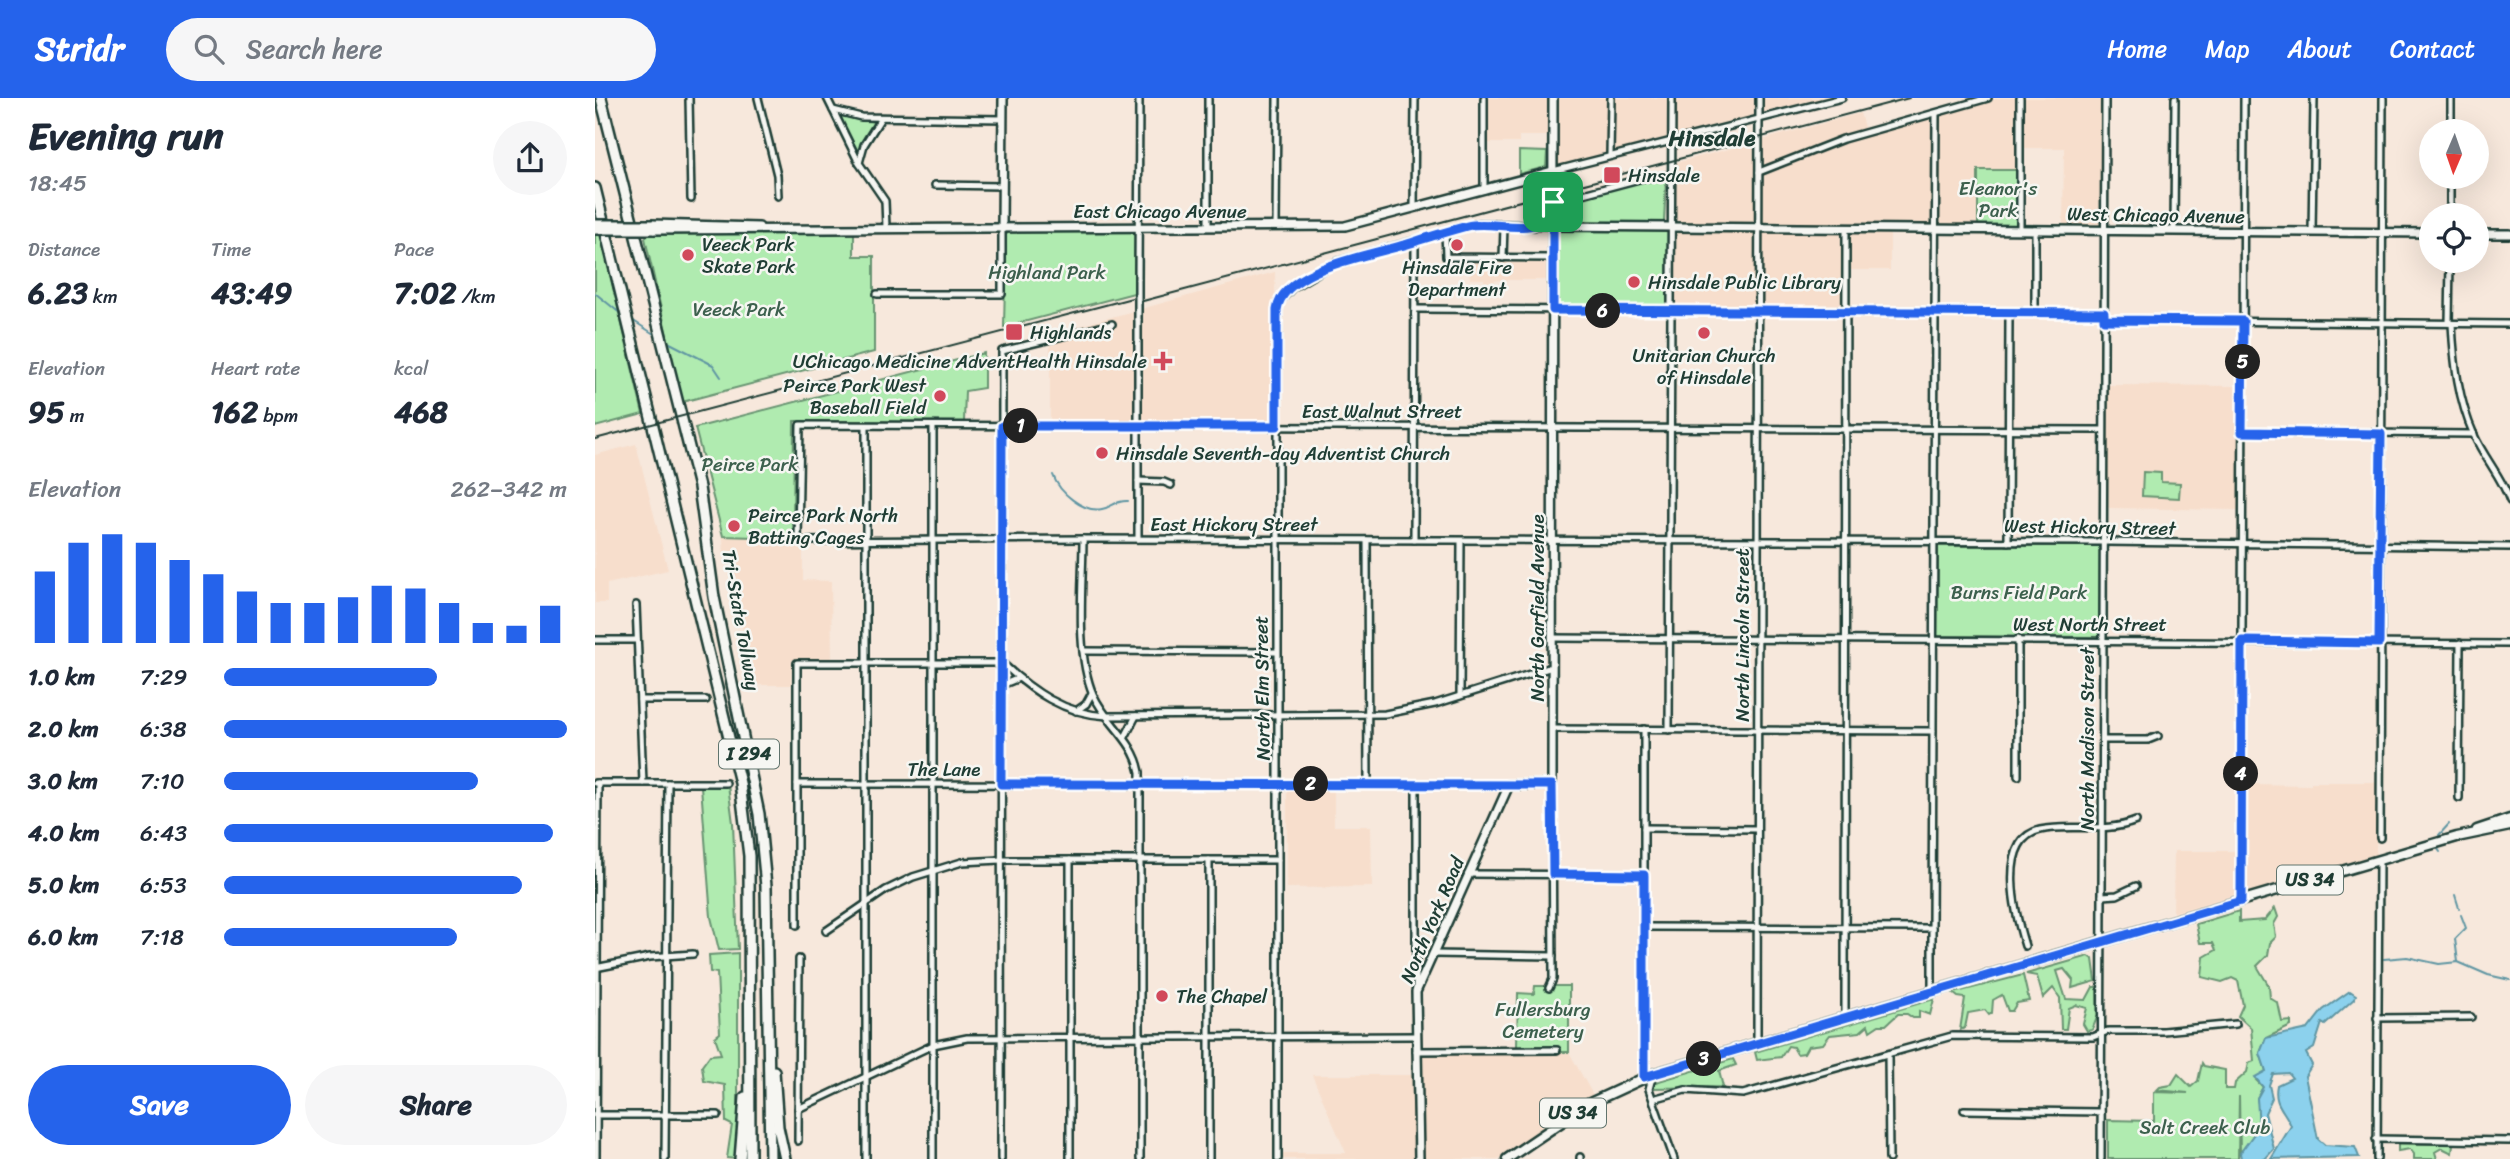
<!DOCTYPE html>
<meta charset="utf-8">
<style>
body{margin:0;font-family:Sriracha,sans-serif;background:#f6f6f7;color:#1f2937;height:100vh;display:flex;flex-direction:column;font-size:26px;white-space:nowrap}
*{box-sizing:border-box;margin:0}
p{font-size:23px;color:#747a83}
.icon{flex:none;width:38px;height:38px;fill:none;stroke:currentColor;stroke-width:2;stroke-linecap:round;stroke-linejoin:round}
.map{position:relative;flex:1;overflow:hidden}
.panel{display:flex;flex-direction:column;background:#fff;width:595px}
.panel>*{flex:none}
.needle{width:46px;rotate:182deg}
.tools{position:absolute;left:1824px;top:21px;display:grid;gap:14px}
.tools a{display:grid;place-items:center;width:70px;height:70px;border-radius:50%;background:#fff;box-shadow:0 7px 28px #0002;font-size:35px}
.pin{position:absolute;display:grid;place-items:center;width:60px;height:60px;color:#fff;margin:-30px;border-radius:14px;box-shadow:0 4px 10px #0006}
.km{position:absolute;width:35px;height:35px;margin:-18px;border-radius:50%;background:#222;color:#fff;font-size:19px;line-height:35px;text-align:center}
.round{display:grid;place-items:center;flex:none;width:74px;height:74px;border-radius:37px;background:#f6f6f7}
.headline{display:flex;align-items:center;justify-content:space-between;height:119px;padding:0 28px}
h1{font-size:38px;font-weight:700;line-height:52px}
.stats{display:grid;grid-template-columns:repeat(3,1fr);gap:10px;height:119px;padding:7px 28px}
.stats div{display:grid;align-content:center}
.stats b{font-size:30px;font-weight:700}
.stats small{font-size:19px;font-weight:400}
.stats p{font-size:19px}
.chart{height:196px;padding:14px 28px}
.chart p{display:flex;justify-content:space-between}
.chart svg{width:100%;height:126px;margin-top:7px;stroke:#2563eb;stroke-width:6}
.primary-button{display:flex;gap:14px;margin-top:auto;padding:14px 28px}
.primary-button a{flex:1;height:80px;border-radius:42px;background:#2563eb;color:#fff;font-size:28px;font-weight:700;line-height:80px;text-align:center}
.primary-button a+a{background:#f6f6f7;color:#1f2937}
ul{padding:0 28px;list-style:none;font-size:23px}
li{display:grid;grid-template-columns:112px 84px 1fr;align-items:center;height:52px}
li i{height:18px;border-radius:9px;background:#2563eb}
header{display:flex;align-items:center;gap:42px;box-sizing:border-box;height:98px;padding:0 35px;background:#2563eb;color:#fff}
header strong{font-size:33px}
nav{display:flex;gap:38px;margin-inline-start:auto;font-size:24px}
.search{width:490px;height:63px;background:#f6f6f7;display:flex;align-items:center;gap:18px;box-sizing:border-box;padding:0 24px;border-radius:38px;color:#747a83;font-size:26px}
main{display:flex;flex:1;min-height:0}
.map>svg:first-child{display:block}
.built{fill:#f7decc}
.green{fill:#b0ebb0;stroke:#689472;stroke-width:2}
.water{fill:#8cd1ed;stroke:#6096a3;stroke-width:2}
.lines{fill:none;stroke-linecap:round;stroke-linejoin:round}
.stream{stroke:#6096a3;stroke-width:2}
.street-casing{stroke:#1f3d34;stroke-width:10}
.secondary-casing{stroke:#1f3d34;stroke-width:12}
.primary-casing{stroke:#1f3d34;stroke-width:13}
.highway-casing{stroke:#1f3d34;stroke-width:14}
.street{stroke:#f6f6f2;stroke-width:5}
.secondary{stroke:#f6f6f2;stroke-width:7}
.primary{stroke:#f6f6f2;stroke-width:8}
.highway{stroke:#f6f6f2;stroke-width:9}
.rail{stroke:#1f3d34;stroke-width:2}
.street-bridge-casing{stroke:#1f3d34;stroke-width:10;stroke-linecap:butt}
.secondary-bridge-casing{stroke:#1f3d34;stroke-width:12;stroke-linecap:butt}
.street-bridge{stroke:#f6f6f2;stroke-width:5}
.secondary-bridge{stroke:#f6f6f2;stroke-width:7}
.route-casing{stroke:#fff;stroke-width:14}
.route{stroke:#2563eb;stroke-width:9}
.poi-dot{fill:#d1495b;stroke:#f6f6f2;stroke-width:2.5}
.labels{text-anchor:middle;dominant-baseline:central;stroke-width:5;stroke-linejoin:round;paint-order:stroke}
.shield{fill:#f6f6f2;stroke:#60746d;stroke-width:2}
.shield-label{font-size:18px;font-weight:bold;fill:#1f3d34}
.poi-label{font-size:19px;fill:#1f3d34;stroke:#f6f6f2;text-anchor:start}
.park-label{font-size:19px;fill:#3c604d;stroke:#f6f6f2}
.street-label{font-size:19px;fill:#1f3d34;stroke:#f6f6f2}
.quarter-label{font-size:23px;font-weight:bold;fill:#1f3d34;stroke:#f6f6f2}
</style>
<header>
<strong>Stridr</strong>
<div class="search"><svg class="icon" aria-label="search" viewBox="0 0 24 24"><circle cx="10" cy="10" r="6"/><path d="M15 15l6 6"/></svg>Search here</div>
<nav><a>Home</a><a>Map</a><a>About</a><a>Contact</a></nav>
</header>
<main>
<section class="panel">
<div class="headline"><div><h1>Evening run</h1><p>18:45</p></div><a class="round"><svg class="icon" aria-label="share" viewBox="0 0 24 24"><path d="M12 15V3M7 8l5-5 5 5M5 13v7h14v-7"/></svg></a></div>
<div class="stats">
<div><p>Distance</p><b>6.23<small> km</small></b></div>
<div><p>Time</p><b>43:49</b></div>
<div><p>Pace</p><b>7:02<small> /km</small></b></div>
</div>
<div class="stats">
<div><p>Elevation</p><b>95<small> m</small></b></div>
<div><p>Heart rate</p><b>162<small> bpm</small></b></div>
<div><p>kcal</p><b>468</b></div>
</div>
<div class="chart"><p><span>Elevation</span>262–342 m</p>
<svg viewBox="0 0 160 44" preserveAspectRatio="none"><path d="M5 44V19M15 44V9M25 44V6M35 44V9M45 44V15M55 44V20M65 44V26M75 44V30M85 44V30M95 44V28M105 44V24M115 44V25M125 44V30M135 44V37M145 44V38M155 44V31"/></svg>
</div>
<ul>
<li><b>1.0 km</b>7:29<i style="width:62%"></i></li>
<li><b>2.0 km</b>6:38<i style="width:100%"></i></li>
<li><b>3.0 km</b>7:10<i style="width:74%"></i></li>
<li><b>4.0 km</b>6:43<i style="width:96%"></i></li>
<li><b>5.0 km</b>6:53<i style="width:87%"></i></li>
<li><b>6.0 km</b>7:18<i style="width:68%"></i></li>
</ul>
<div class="primary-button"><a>Save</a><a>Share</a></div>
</section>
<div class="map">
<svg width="1915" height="1061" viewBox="0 0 1915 1061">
<rect width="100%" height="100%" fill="#f7e8dc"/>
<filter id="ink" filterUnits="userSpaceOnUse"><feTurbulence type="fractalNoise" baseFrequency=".0143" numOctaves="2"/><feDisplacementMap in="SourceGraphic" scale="14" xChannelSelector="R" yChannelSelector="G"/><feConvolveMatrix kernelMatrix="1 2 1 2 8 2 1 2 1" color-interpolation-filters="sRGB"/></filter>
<g filter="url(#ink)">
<g class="built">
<path d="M891,0H956V38H924V45H891Z"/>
<path d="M962,0H1073V39L961,69Z"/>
<path d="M1080,0H1161L1160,19L1079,41Z"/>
<path d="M1167,0H1233L1167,18Z"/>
<path d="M1403,0H1423V72L1383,128H1343L1345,18Z"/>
<path d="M1429,0H1508L1507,129H1468L1469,50H1428Z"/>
<path d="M1265,15L1270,33L1166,71L1167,42Z"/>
<path d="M1339,19L1337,129L1166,128V76L1254,41Z"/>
<path d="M1161,44V128L1079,127L1080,65Z"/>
<path d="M1079,131L1248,134V211H1077Z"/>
<rect x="1254" y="132" width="41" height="40"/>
<path d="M848,160L953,162V182H905L889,185V181H875L874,168L848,169Z"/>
<path d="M680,174L681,328L455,327V236Z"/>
<path d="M1512,287L1644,288V412L1512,410Z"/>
<path d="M41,346L73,472L12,486V505H0V357Z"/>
<path d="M128,438L198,440L199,446H208V482L236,483L237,562H197L196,587H162L129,456Z"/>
<path d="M1716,684H1782L1781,757L1649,797L1650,686L1716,687Z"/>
<path d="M692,688L739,689V728H776L777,789L692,790Z"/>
<path d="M1579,753H1645V798L1578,815Z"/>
<path d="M957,949L958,954H974L998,997L903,1061H827L824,950Z"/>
<path d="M717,977H817L820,1061H680V1055H751Z"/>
</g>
<g class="green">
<path d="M246,18L280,24L263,53L244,21Z"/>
<path d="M924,53L952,54L951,69L924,76Z"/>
<path d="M1383,72H1423L1422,129L1383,128Z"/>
<path d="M1071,80L1069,124H969L962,120V105L1044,82Z"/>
<path d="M962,131L1073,132L1072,211L961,210Z"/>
<path d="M415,132L537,133L540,138L539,195L409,229L411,137Z"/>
<path d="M259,134V158H279V254L87,304L50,140L55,136Z"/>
<path d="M0,137H6L48,316L0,329Z"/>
<path d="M389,255V290L370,293L369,324L199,323L198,440L128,438L100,330Z"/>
<path d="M1548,374L1566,375V384L1585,385L1584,400L1547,398Z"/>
<path d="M1343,448H1506L1505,539L1342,538Z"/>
<path d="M133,687L138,725L143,851L124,852L116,819L106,688Z"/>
<path d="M1680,810L1683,819L1679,826L1681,839L1675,845L1673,857L1662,868L1674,888L1675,900L1683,905L1687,924L1696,923V928L1671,940L1665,955L1671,973L1661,982L1668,989L1662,1000C1668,1026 1661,1036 1645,1055L1644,998L1643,1061H1513V1022L1559,1023V994L1593,995L1562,992L1565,989L1576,987L1583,976L1596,989L1603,983L1607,965L1609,968L1630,972V991H1639L1640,985L1652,974L1654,965L1659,963L1656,930L1643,918L1648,907L1643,883L1637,880L1627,884L1607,879L1609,859L1621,852L1618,845H1605L1601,826L1644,813V824L1670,822Z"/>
<path d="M143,855V1052L141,1061L132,1060L137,1027L131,1024L130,987L109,983L107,968L115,957L126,956L120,939L125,935L122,875L115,874L114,857Z"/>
<path d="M1494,858L1498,861L1501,883L1477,890L1478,882L1469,871L1462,873L1471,901L1491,902L1498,889H1502L1503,917L1497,932L1492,933L1488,926L1492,910L1481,907L1474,910L1471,931H1466L1465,900L1458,890L1448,900L1442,878L1431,876Z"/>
<path d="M1428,877L1434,903L1422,905L1417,913H1413L1407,897L1398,902L1397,915L1394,917L1390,912L1373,915L1370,930L1365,932L1370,900L1363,899L1358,895Z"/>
<path d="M940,888H974V954H957V949H922L923,895L939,896Z"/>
<path d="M1339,901L1335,917L1324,913V920H1318L1312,916H1303L1291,927H1284L1275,933L1273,927L1265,934L1235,937L1228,946L1213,948L1209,955L1202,956L1198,949L1193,948L1186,959L1162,962L1160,954Z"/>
<path d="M1138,961L1141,967L1124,973L1128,989L1057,990L1058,986L1064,983Z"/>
<path d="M1803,1045L1858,1046L1857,1055L1847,1050L1840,1054L1842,1061H1819V1056L1815,1051L1803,1053Z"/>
</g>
<path class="water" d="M1755,893L1761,897L1759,901L1730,927L1727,925L1719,950L1711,955L1717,967L1710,978L1723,1041L1730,1047L1760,1049L1764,1059L1676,1061L1696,1028C1690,1012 1678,1007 1682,987L1697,980L1693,975L1678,976L1674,987L1677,1000L1670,1015L1679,1051L1670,1061H1646L1645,1055L1664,1029L1662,1000L1668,989L1660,979L1671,973L1665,955L1671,940L1713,931L1728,912Z"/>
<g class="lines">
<g class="stream">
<path d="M0,195L26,216"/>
<path d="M37,222L62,238"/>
<path d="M73,244L118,267L126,279"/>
<path d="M458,377C464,394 488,415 507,411C517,409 521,402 533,403"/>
<path d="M1844,737L1854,726"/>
<path d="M1843,751L1845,754"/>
<path d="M1860,797L1864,810"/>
<path d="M1789,861L1812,859L1844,866L1863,864L1893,877L1915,882"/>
<path d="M1863,864L1860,841L1871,830L1866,817"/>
</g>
<defs>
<g id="street">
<path d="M94,0L96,101"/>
<path d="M163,0L182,77L183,98"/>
<path d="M232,0L264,65"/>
<path d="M238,12L266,19L408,21"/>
<path d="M286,20L269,47L264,65L290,103L291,129"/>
<path d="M1856,33V0"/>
<path d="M1015,57L1016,0"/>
<path d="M958,73L1247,0"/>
<path d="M1164,74L1248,41L1393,0"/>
<path d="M340,87L407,88"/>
<path d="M889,92V0"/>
<path d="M958,104L1048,80L1077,77"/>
<path d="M819,110L820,0"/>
<path d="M1855,117V79"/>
<path d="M613,129V0"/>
<path d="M681,129L682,0"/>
<path d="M1425,131V0"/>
<path d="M1579,132L1580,0"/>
<path d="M850,134L851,159L957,160"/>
<path d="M1717,134L1719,0"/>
<path d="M908,160L909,128"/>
<path d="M543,182L544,0"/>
<path d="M282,196H407V129"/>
<path d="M820,211L1509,215"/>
<path d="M1440,215V131"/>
<path d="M1509,222L1915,226"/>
<path d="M1854,225L1855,163"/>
<path d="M1857,226C1859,264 1863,301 1879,337C1889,360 1907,379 1915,403"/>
<path d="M1508,332L205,327L203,443L488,441L1508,444L1915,449"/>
<path d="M1647,334L1879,336"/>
<path d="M543,383L569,384L576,387"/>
<path d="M488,441C488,487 480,554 498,596C511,626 539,641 545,674V1061"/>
<path d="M543,441V221"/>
<path d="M772,442L773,686"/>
<path d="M819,442L820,144"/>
<path d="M1413,444L1414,215"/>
<path d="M41,507L48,685"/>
<path d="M957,540L1915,546"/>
<path d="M0,542H42"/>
<path d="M488,553L681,554"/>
<path d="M407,587L424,580"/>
<path d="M865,598L866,443"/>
<path d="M45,602H111"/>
<path d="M481,613L491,606L497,595"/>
<path d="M957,631L1338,633"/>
<path d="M1049,631V979"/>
<path d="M1074,632L1077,0"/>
<path d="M530,639L541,618"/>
<path d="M1508,642H1553L1563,638"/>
<path d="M1423,678V541"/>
<path d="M0,685H131"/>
<path d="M202,686L914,687"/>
<path d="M1864,700L1865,545"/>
<path d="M1049,730L1161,731"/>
<path d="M1785,740L1788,0"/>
<path d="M614,762V1061"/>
<path d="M873,776L1049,777"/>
<path d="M1507,798L1522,797L1541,788"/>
<path d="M1646,803L1649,0"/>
<path d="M202,827V565H407C437,593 469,616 512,618L790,616L840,606L957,569"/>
<path d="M1049,829L1337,830L1341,16"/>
<path d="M1337,830V893"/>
<path d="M231,833L291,792L318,779L367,764L406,762H683"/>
<path d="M1430,848C1421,819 1401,742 1445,732C1478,725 1509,736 1541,723"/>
<path d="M839,856L958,858"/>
<path d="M0,870L55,859L98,856"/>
<path d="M954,890L958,881L957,687"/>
<path d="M821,894V687"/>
<path d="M1250,919L1251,130"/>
<path d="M1782,920L1876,919"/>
<path d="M1162,945L1164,0"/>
<path d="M821,953L962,952"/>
<path d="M1293,956L1294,1061"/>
<path d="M1058,976L1054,991L1079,1061"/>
<path d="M1058,1001L1090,992L1148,996L1357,938L1498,939L1513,933H1568L1641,926"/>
<path d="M203,1011L338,947L372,940L820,938"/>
<path d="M1369,1012L1506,1014"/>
<path d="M0,1017H123"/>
<path d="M1781,1041L1915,1043"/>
<path d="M203,1043L204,861"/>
<path d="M985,1059V1061"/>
<path d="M1,1061L3,685"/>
<path d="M70,1061L73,685"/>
<path d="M271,1061V328"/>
<path d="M338,1061V328"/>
<path d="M406,1061L407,253L517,226"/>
<path d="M475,1061V762"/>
<path d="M683,1061V205L697,190L741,164L885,125L957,128"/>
<path d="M1506,1061L1510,0"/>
<path d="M1782,1061L1784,762"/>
</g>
<g id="secondary">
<path d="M57,126L164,129"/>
<path d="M939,128L950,122L956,112"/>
<path d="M957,128L1836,135"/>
<path d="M407,129L408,0"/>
<path d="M58,132L750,128L958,73"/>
<path d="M1881,136H1915"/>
<path d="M824,1061L821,894L914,687H957L958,0"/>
</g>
<g id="primary">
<path d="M1882,732L1915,721"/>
<path d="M912,1061L993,1006L1058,976L1862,739L1915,728"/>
</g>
<g id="highway">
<path d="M6,0L104,389L119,499L164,716L171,788L175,1061"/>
<path d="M0,90L145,685L154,758L155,1061"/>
<path d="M179,973L183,1029L190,1061"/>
<path d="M145,1061L150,999"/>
</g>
</defs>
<use href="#street" class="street-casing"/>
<use href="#secondary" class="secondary-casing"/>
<use href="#primary" class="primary-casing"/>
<use href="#highway" class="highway-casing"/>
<use href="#street" class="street"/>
<use href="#secondary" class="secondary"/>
<use href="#primary" class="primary"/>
<use href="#highway" class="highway"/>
<g class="rail">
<path d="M548,203L1314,0"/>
<path d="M0,341L537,200"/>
</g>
<defs>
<path id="street-bridge" d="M543,182V221"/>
<g id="secondary-bridge">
<path d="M0,126H57"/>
<path d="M0,132H58"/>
</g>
</defs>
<use href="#street-bridge" class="street-bridge-casing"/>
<use href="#secondary-bridge" class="secondary-bridge-casing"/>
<use href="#street-bridge" class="street-bridge"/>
<use href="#secondary-bridge" class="secondary-bridge"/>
</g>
</g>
<g class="lines" filter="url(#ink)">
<defs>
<path id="route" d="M958,104V212L1509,215V222L1648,223L1647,334L1786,336L1784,545L1647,543L1646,803L1049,979V777L958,776L957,687L406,686L407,328H682V212C688,168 785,156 819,144C836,138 854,133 872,128C902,120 946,146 958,104Z"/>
</defs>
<use href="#route" class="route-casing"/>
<use href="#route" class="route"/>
</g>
<g class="poi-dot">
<rect x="1008" y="68" width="18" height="18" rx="3.5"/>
<circle cx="862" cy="147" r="7"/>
<circle cx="93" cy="157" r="7"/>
<circle cx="1039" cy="184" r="7"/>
<rect x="410" y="225" width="18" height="18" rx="3.5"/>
<circle cx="1109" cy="235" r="7"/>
<path d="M564.5 252.5h7v7h7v7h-7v7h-7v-7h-7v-7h7z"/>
<circle cx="345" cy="298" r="7"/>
<circle cx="507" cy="355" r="7"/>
<circle cx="139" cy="428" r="7"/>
<circle cx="567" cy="898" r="7"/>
</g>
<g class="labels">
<g class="shield">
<rect x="124" y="641.5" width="60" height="29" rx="5"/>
<rect x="1682" y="767.5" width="66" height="29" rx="5"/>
<rect x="945" y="1000.5" width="66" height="29" rx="5"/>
</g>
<g class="shield-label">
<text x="154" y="656">I 294</text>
<text x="1715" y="782">US 34</text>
<text x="978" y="1015">US 34</text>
</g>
<g class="poi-label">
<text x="1033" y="77">Hinsdale</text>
<text x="107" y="146">Veeck Park<tspan x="107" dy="22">Skate Park</tspan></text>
<text x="862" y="169" text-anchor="middle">Hinsdale Fire<tspan x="862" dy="22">Department</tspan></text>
<text x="1053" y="184">Hinsdale Public Library</text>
<text x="435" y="234">Highlands</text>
<text x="1109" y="257" text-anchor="middle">Unitarian Church<tspan x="1109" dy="22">of Hinsdale</tspan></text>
<text x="552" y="263" text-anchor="end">UChicago Medicine AdventHealth Hinsdale</text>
<text x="331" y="287" text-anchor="end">Peirce Park West<tspan x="331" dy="22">Baseball Field</tspan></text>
<text x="521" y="355">Hinsdale Seventh-day Adventist Church</text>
<text x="153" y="417">Peirce Park North<tspan x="153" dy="22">Batting Cages</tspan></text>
<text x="581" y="898">The Chapel</text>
</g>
<g class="park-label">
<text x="1403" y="90">Eleanor's<tspan x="1403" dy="22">Park</tspan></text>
<text x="452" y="174">Highland Park</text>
<text x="144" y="211">Veeck Park</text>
<text x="155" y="366">Peirce Park</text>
<text x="1424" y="494">Burns Field Park</text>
<text x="948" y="911">Fullersburg<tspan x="948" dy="22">Cemetery</tspan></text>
<text x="1610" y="1029">Salt Creek Club</text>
</g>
<g class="street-label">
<text x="565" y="113">East Chicago Avenue</text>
<text transform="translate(1561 117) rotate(1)">West Chicago Avenue</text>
<text x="787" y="313">East Walnut Street</text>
<text x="639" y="426">East Hickory Street</text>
<text transform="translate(1495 429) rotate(1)">West Hickory Street</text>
<text transform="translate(942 510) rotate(-90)">North Garfield Avenue</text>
<text transform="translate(146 522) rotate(80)">Tri-State Tollway</text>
<text x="1495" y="526">West North Street</text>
<text transform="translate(1147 537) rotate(-90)">North Lincoln Street</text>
<text transform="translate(667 590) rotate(-91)">North Elm Street</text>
<text transform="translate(1492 641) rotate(-90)">North Madison Street</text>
<text x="349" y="671">The Lane</text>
<text transform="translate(837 822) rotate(-67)">North York Road</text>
</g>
<g class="quarter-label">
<text x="1117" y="40">Hinsdale</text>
</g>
</g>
</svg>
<div class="tools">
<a><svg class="needle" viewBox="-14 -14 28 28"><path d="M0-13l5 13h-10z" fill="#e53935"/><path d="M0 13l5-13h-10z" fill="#747a83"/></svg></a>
<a><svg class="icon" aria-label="locate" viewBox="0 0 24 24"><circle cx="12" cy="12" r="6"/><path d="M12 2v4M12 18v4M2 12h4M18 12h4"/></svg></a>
</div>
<div class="pin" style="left:958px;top:104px;background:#1e9e55"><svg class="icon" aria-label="arrive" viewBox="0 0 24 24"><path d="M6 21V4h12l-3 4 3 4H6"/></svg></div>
<b class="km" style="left:426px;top:328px">1</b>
<b class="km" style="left:716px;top:686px">2</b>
<b class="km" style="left:1109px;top:961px">3</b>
<b class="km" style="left:1646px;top:676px">4</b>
<b class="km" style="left:1648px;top:264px">5</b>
<b class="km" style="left:1008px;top:213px">6</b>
</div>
</main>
